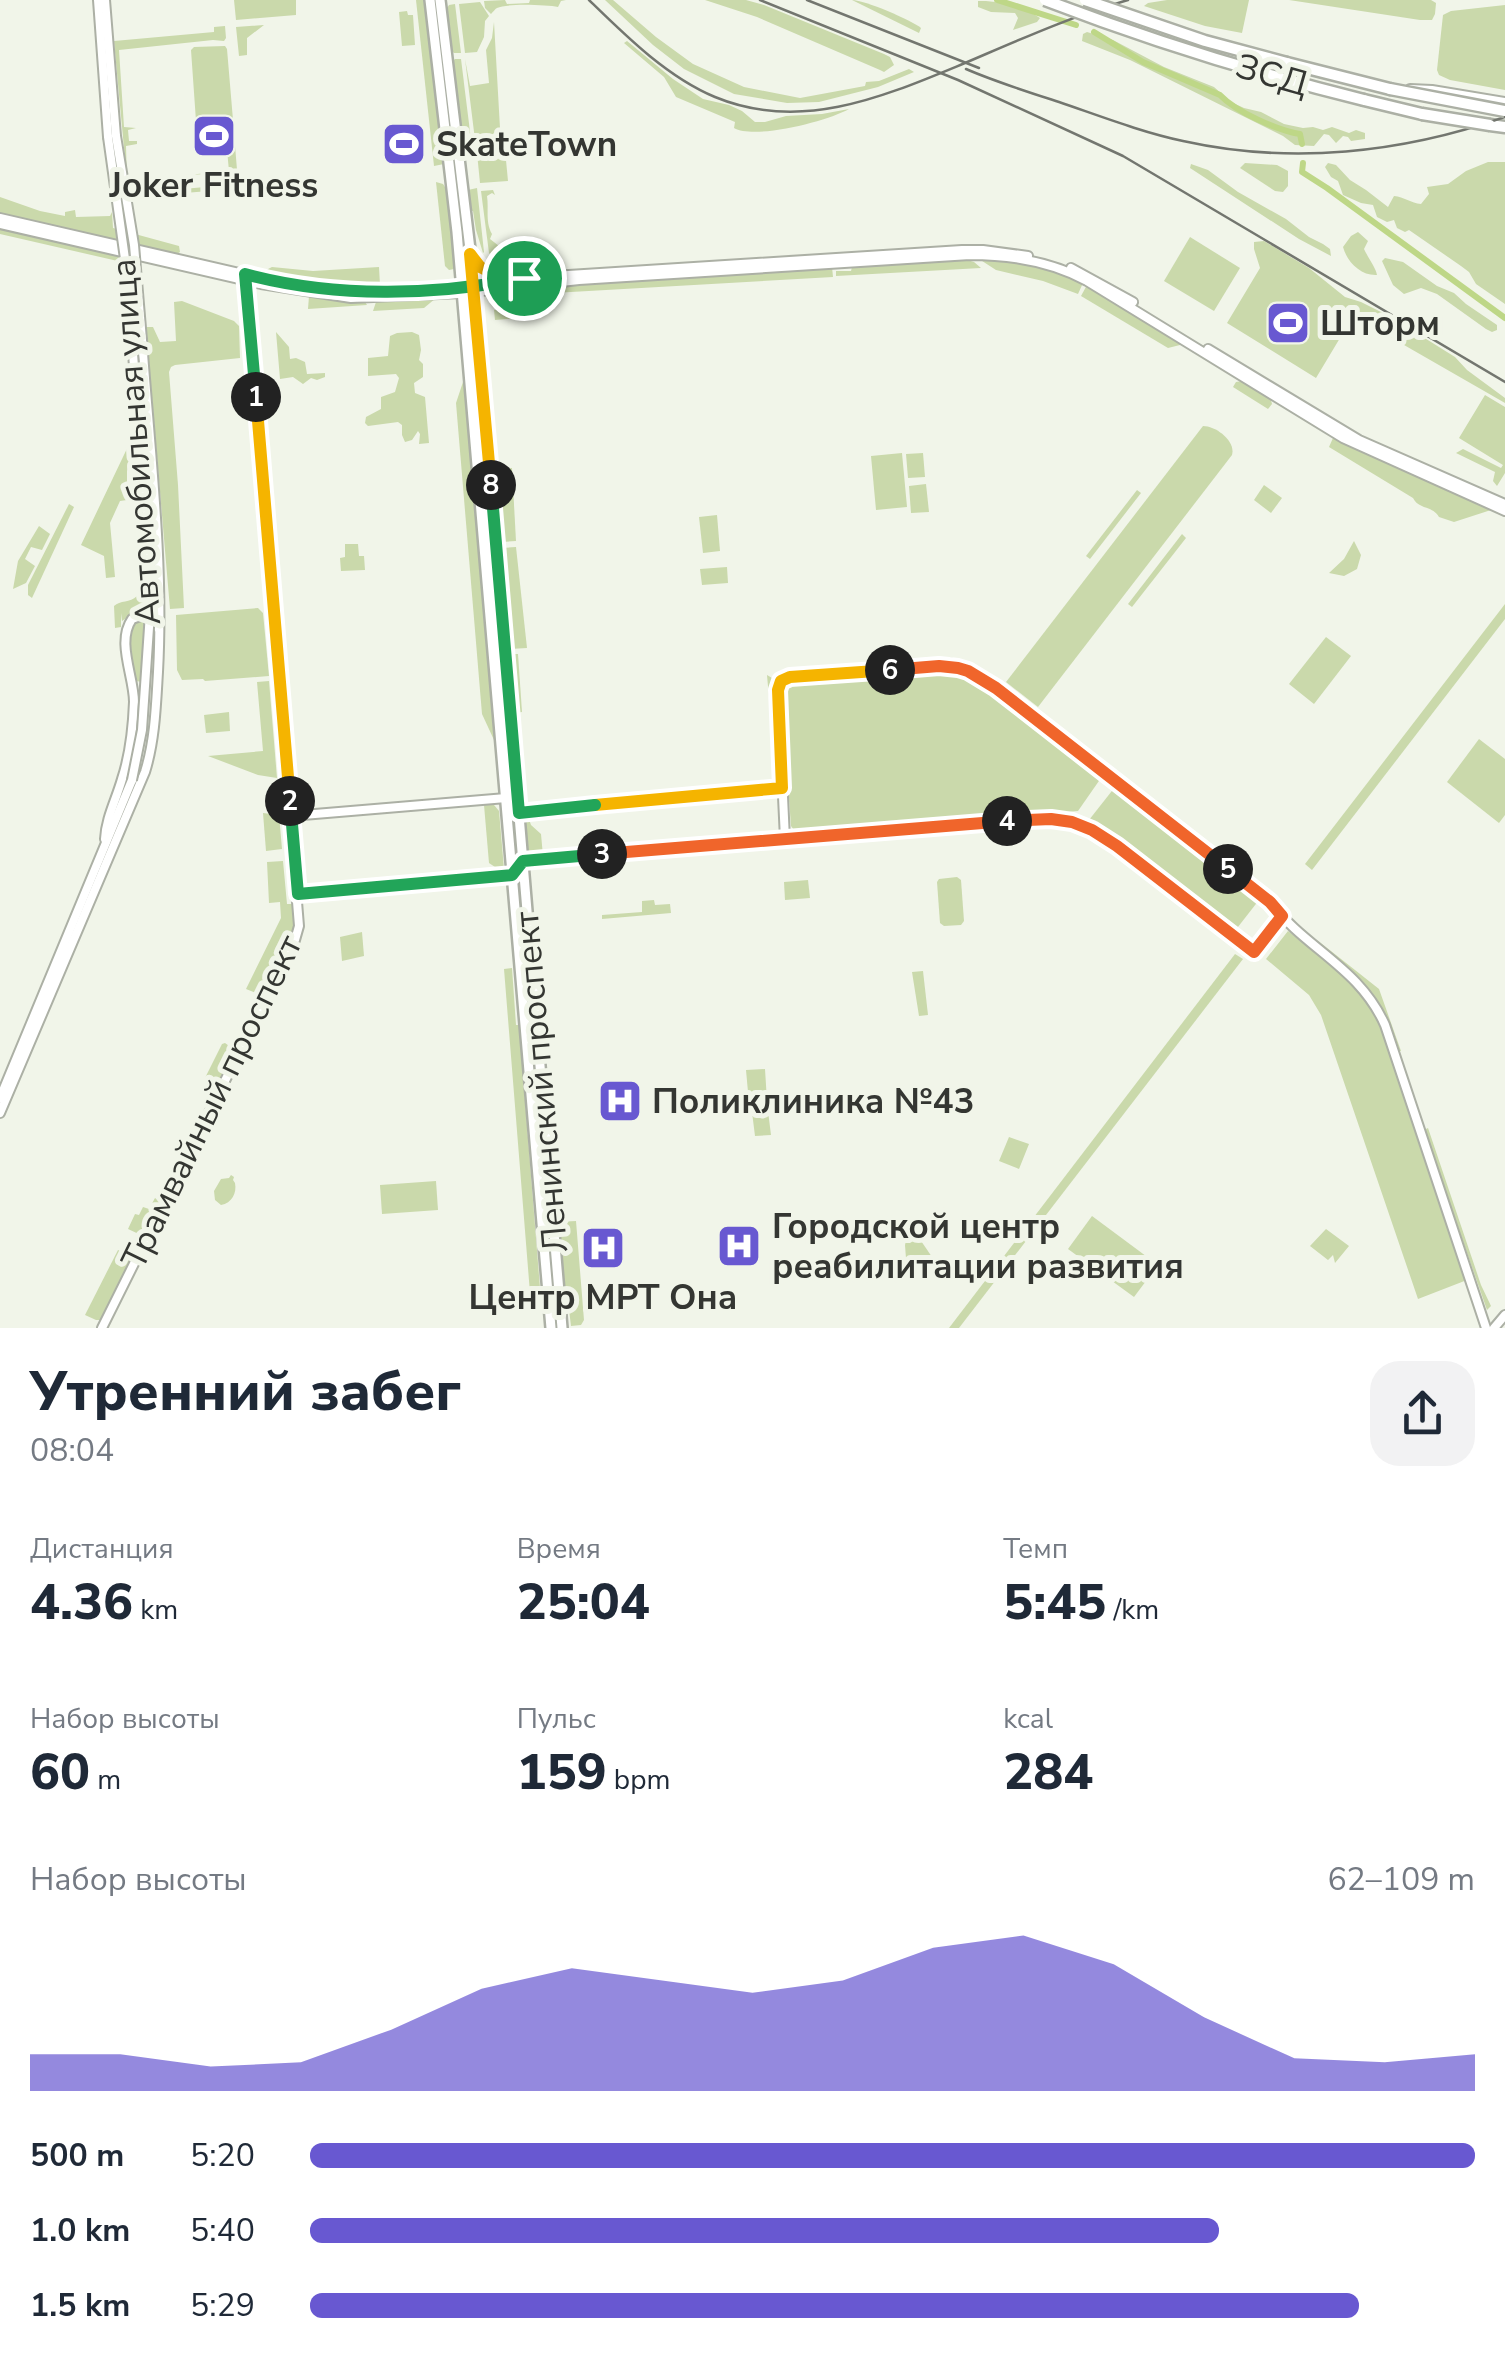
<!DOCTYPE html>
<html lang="ru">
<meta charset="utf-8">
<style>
body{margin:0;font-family:"Nunito Sans",sans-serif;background:#f2f2f3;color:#1f2937;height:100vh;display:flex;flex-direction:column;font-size:38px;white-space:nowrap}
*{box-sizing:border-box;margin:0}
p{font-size:32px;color:#747a83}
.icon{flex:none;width:55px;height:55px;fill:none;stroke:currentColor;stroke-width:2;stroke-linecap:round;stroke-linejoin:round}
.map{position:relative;height:1328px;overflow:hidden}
.sheet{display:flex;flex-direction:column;background:#fff;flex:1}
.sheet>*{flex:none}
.pin{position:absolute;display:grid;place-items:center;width:85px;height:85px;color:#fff;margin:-42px;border:5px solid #fff;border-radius:50%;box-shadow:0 2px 10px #0007}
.km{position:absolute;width:50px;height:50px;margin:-25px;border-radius:50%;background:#222;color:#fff;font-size:28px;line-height:50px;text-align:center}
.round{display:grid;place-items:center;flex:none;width:105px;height:105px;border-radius:30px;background:#f2f2f3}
.overview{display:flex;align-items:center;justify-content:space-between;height:170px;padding:0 30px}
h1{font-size:55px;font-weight:800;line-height:75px}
.figures{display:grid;grid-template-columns:repeat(3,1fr);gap:15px;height:170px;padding:10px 30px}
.figures div{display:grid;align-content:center}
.figures b{font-size:50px;font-weight:800}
.figures small{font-size:28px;font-weight:400}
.figures p{font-size:28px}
.chart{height:280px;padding:20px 30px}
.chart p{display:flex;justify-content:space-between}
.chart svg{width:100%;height:180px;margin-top:10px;fill:#6858d1;opacity:.7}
ul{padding:0 30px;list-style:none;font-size:32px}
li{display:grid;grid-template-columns:160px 120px 1fr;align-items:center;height:75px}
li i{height:25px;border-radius:12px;background:#6858d1}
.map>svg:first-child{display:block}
.green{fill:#cad9ab}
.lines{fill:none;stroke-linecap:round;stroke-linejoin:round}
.canal{stroke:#bed787;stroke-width:6}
.secondary-casing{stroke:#acb0a5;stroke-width:12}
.primary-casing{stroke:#acb0a5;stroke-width:14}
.highway-casing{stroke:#acb0a5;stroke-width:15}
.secondary{stroke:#fff;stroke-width:8}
.primary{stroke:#fff;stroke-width:9}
.highway{stroke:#fff;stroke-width:10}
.rail{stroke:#73766f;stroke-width:2.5}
.secondary-bridge-casing{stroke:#acb0a5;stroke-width:12;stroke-linecap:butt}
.highway-bridge-casing{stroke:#acb0a5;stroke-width:15;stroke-linecap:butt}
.secondary-bridge{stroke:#fff;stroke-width:8}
.highway-bridge{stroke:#fff;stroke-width:10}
.split-1-casing{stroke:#fff;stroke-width:20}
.split-2-casing{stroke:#fff;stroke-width:20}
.split-3-casing{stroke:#fff;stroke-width:20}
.split-4-casing{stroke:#fff;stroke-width:20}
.split-5-casing{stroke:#fff;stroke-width:20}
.split-6-casing{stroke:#fff;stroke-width:20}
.split-7-casing{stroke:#fff;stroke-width:20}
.split-8-casing{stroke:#fff;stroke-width:20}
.split-9-casing{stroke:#fff;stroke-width:20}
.split-1{stroke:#22a559;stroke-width:12}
.split-2{stroke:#f5b400;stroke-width:12}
.split-3{stroke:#22a559;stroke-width:12}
.split-4{stroke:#f0652b;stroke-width:12}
.split-5{stroke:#f0652b;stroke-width:12}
.split-6{stroke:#f0652b;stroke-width:12}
.split-7{stroke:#f5b400;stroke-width:12}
.split-8{stroke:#22a559;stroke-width:12}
.split-9{stroke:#f5b400;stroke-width:12}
.labels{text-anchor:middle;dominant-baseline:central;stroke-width:10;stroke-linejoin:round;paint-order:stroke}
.street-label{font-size:35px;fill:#343632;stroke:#f1f5e9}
.poi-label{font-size:35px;font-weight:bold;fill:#343632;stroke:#f1f5e9;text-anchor:start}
</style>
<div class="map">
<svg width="1505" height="1328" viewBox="0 0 1505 1328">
<rect width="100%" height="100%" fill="#f1f5e9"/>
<g class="green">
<path d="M234,0H296V15L236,20Z"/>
<path d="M416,0H425L444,160V164L434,166Z"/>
<path d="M505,0L507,4L529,3L530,0H566L561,1L558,7C547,5 507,3 497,8C495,9 493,12 491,14L485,8L484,1Z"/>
<path d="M605,0H613L656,37L693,64L744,87L800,98L865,86L866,82L879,81L909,69L914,72L878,87L819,102L787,103L734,94L684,69L653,45Z"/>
<path d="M705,0H746L764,5L884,54L890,57L894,65L884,72L880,70L757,17Z"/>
<path d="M852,0C865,0 911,20 921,28L919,33Z"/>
<path d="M1167,0H1249L1242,33L1205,26L1144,6L1148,3Z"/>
<path d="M1289,0H1431L1436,3L1435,14L1432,20H1420Z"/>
<path d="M978,1C997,0 1024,7 1040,18L1037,22L1013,30L1018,18L1015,13L991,12L978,7Z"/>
<path d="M480,2L489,16L485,21L484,37L477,52L465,53L459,4Z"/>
<path d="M455,4L461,53H454L451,50L446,10L449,5Z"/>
<path d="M1505,5V90L1450,80L1439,75L1437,70L1443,15L1451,11Z"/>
<path d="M407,11L408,15H413L415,45L402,46L399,12Z"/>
<path d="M494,22L501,146L476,148L465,59L470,86L489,83L486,50L492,38Z"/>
<path d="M264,25L247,38V55L239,56L236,27Z"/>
<path d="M225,26L226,38L224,41L213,40L119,50L124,127L136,128L128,130L129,141H137V144L126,146L127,180L114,41L214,32V27Z"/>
<path d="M1087,32L1113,40L1164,67L1214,87L1231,102L1244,108L1261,112L1284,124L1303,128L1313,127L1323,130L1332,127L1349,133L1356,130L1365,133V139L1351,141L1348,137L1343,136L1336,143L1329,135L1324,134L1314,146L1295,145L1283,136L1130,60L1082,41L1083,34Z"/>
<path d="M627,41L673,79L703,99L729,105L742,111L755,122H765L786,116L822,114L849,109C828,121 755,140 734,128L735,122L676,97L664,77L624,43Z"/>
<path d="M225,46L227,49L233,120L229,124H218L215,122L199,126L196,121L191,50L194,47Z"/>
<path d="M455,59H461L472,148L462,146L452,62Z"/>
<path d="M223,131L234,133L238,182L235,189L184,193L183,189L227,185L225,173L187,175L229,171L226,139Z"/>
<path d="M505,150L508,181L480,183L477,153Z"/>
<path d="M1488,162H1505V304L1476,284L1469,272L1461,266L1409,230L1405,232L1397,228L1394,220L1387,222L1377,217L1373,205L1361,203L1343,195L1338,181L1331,177L1325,167L1328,163L1336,165L1350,180L1366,190L1388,207L1394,196C1404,197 1411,203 1421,204L1429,194L1427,187L1448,184L1466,171Z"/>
<path d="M1245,163L1277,165L1288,171V186L1283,192L1275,191L1240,168Z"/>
<path d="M1191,164L1208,170L1238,192L1286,219L1309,237L1323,244L1330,249L1331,256L1299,239L1190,168Z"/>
<path d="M436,182L443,184L447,190L454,269L449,270L445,266Z"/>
<path d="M477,188L484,252L483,253L476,230L473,211H470L468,190Z"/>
<path d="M493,190L495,195L492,193L487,196C489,208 485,222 492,234L490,239L499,246L503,245L505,247L503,250L507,253L510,251L513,254L491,255L489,253L481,191Z"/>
<path d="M0,197L40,211L65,216V212L75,210L76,217L110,216L112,212L113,228L179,246L180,252L177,254H170L0,214Z"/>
<path d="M0,227L116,254L122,262L0,234Z"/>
<path d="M1358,232L1368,241L1364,249C1367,256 1376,268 1377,275C1361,276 1347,262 1343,247L1351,236Z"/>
<path d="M1190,237L1240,268L1214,311L1164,281Z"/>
<path d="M1264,241L1309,268L1345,297L1361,302L1391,317L1455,357L1467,370L1505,398V403L1364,322L1349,323L1316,378L1227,323L1260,268L1254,249V242Z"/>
<path d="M1385,258L1403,262L1437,286L1454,293L1466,304L1497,325V330L1492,332L1486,329L1437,294L1421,288L1404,294L1393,285L1382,261Z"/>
<path d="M964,259L974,262L981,268L836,276V271H851L852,267Z"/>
<path d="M979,259C1015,262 1051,266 1083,283L1078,294L1043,281L996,270Z"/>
<path d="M272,267L313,271L379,267L380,285L377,288H354L263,275L266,270Z"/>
<path d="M832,267L833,277L536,294L528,289Z"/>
<path d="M1087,285L1181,342L1180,345L1168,348L1081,296Z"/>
<path d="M309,296L365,302L367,305L308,309Z"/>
<path d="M436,298L424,308L373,311L376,302Z"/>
<path d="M182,301L234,321L239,326L240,358L175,365L171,367L169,372L178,485L184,608L170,609L146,327H153L160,342L176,341L174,302Z"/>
<path d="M542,306L543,316L495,320L494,310Z"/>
<path d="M276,332L289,347L290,359L296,358L305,362L307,374L325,373V377L317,380L311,378L303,384L293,377L280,379Z"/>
<path d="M397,333L412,332L419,335L421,350L419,360L423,364V377L414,383L415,393L425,397L429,443L419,444L420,434L418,431L412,440L405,442L402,435V425L398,422L368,426L365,423L366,417L381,409V397L395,392L399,378L396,374L368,376V358L388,356L390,336Z"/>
<path d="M464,379H466L495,739L494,740L482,714L456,403Z"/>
<path d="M1242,381L1271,400L1272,404L1268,409L1233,387L1236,382Z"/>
<path d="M1485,395L1505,407V473L1497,486L1493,481L1495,472L1456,453L1463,449L1501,468L1503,465L1459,438Z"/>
<path d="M249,406H253L262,518H259Z"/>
<path d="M1203,426C1216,426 1236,441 1232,455L1038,707L1006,682Z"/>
<path d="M133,436L127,471V500L120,501L110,523L115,577L106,578L104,556L81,545Z"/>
<path d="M1333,438L1491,510L1454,522L1439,517C1432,505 1419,510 1413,498L1329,447Z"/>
<path d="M902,453L907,507L876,510L871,456Z"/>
<path d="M923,453L925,477L908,478L906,454Z"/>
<path d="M512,468L516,541L501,542L495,469Z"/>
<path d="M926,484L929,512L911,513L909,486Z"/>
<path d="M1264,485L1282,498L1271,513L1254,500Z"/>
<path d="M1137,490L1141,493L1090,559L1086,556Z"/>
<path d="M69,504L74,507L32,598L28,595V585Z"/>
<path d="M717,515L720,551L703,553L699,517Z"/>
<path d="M39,526L50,534L42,550L31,547L25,559L35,566L26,583L13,589L18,561Z"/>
<path d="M260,529L263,530L275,675H272Z"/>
<path d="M1182,534L1186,538L1132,607L1128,604Z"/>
<path d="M1354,541L1361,555L1357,569L1344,576L1329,573L1344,559Z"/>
<path d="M345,544H358L359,556H364L365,570L341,571L340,558L345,557Z"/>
<path d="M516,547L527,648L510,649L501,548Z"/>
<path d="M727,567L728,583L702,585L700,569Z"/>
<path d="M142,581H146V611H137L122,621L121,613V627L115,628L114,606C120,600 130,603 137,596Z"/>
<path d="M1505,604V619L1312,870L1305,864Z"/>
<path d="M258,608L263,613L269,676L205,681L203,679L182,680L177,670L176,615Z"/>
<path d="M147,618L144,682L135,681L126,639L130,623Z"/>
<path d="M1326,637L1351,656L1314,704L1289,684Z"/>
<path d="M510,654H518L522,712L515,713Z"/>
<path d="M950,657L972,664L989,676L987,680C949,654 927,663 885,666L884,662Z"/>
<path d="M939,670L966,675L984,687L1101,778L1078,811L866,829L796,833L791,826L781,686L788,682Z"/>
<path d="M767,675L772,678L780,777H776Z"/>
<path d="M269,681L277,778L258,775L208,756L263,751L257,682Z"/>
<path d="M229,712L230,731L206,733L204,715Z"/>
<path d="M1479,739L1505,759V815L1499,823L1447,782Z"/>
<path d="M1115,787L1259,900L1234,932L1089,820Z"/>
<path d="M484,805H494L499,811L504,869L501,871L489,863Z"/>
<path d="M263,813L279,815L282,849L266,851Z"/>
<path d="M525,819H529L531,825L541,834L543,856L528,855Z"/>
<path d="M283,861L287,904H295L294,933L263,996L246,989L281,918L280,902L269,903L267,862Z"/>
<path d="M957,877L961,880L964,921L961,925L944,926L940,923L937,882L939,879Z"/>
<path d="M808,880L810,898L785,900L784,882Z"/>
<path d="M654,900L655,905L670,904L671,913L602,919V915L642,912V901Z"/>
<path d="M1288,931L1349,978L1375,1011L1467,1280L1418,1299L1321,1015L1309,995L1266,959Z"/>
<path d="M362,932L364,956L342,961L340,937Z"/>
<path d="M1317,940L1379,989L1401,1051H1398C1387,1022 1377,994 1354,973C1341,962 1328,954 1317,940Z"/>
<path d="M1235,954L1243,959L959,1328H949Z"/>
<path d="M512,968L516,1025H519L542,1313L533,1303L530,1293L504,969Z"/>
<path d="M923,971L928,1015L919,1016L912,972Z"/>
<path d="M225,1043L236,1051L218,1085L215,1086L207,1082L205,1078L222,1044Z"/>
<path d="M765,1069L767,1101L749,1103L746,1070Z"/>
<path d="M768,1111L771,1135L755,1136L752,1112Z"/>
<path d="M1428,1128L1481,1285L1491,1306L1487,1310L1424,1130Z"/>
<path d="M1009,1137L1029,1144L1019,1169L999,1161Z"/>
<path d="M231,1175L234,1177L233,1180L235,1183C237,1193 232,1203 221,1205L215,1200L214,1191L221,1179L229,1178Z"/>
<path d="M436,1181L438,1210L382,1214L380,1185Z"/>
<path d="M155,1198L160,1201L143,1236L128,1229L135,1214L139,1215L143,1207L149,1209Z"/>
<path d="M1092,1216L1158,1265L1134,1297L1068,1249Z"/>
<path d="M576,1221L584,1320L581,1325L571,1326L567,1293L563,1291L557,1222Z"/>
<path d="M1326,1229L1349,1246L1335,1263L1333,1255L1328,1260L1310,1246Z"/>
<path d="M917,1235L932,1257L933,1268L907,1272L905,1245L907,1236Z"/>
<path d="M118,1250L132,1257L101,1320H96L85,1315Z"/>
</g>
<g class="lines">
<g class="canal">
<path d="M997,0L1076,25"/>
<path d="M1094,32L1143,62L1220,95C1236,112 1277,130 1300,134L1302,144"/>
<path d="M1303,163L1302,172L1327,188L1505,318"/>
</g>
<defs>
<g id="secondary">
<path d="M98,0L108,137"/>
<path d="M105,0L116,136"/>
<path d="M1410,89L1432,90L1505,102"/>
<path d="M0,218L261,278L352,291L445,288L553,276L962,250H983L1028,256"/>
<path d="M0,224L261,284L351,298L462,293L579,280L970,255C1010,255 1052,262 1087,281L1343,438L1505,511"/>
<path d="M471,255C483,273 501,273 520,277"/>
<path d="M1071,268L1133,302"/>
<path d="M1208,349L1359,440L1505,504"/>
<path d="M135,379L149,536L150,613"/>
<path d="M291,816L506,798L519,813L782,788"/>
<path d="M105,839C106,818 116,800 122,779C130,755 133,728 134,702C134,676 116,642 132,619L143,615L152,617L158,628"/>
<path d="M785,839L778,690L781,681L790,677L949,666L968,671L996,688L1270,902C1307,950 1359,967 1385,1025L1486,1328"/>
<path d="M298,894L512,875L523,861L1028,819L1068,822L1104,838L1254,951L1282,916"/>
<path d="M0,1098L132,780"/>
<path d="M0,1113L145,772C155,740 156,705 158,672C164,561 150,450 142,340"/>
<path d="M102,1328L295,940L299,926L246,278"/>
<path d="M1494,1328L1505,1315"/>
</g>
<g id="primary">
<path d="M430,0L457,232L551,1328"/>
<path d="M440,0L475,291L562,1328"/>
</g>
<g id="highway">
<path d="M1287,63L1390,89"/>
<path d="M1364,100L1422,114"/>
<path d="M1490,125L1505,127"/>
</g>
</defs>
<use href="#secondary" class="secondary-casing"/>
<use href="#primary" class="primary-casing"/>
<use href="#highway" class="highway-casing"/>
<use href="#secondary" class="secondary"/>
<use href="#primary" class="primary"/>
<use href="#highway" class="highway"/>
<g class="rail">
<path d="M589,0C626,36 667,77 715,97C802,133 885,96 965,63C1019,40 1072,16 1128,0"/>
<path d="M760,0L958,80L1123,156L1505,382"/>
<path d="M807,0L979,68"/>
<path d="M966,69C996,82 1028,92 1059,102C1100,116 1141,132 1183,141C1291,165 1402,153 1505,117"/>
</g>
<defs>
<g id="secondary-bridge">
<path d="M116,136L134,245L142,340"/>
<path d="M108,137L126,266L135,379"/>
<path d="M132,780L142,730L150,613"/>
</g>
<g id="highway-bridge">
<path d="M1045,0C1149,40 1255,73 1364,100"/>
<path d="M1085,0L1205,41L1287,63"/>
<path d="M1390,89L1505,111"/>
<path d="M1422,114L1490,125"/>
</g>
</defs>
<use href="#secondary-bridge" class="secondary-bridge-casing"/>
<use href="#highway-bridge" class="highway-bridge-casing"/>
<use href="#secondary-bridge" class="secondary-bridge"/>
<use href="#highway-bridge" class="highway-bridge"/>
</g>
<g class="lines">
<defs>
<path id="split-1" d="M256,397L245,274C334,298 434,296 524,278"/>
<path id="split-2" d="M256,397L290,801"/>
<path id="split-3" d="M290,801L298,894L512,875L523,861L602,854"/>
<path id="split-4" d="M602,854L1007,821"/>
<path id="split-5" d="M1007,821L1051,819L1072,822L1092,830L1117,846L1254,952L1282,916L1270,902L1228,869"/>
<path id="split-6" d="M890,670L939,666L958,668L968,671L996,688L1228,869"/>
<path id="split-7" d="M595,805L782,788L778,690L781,681L790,677L890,670"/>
<path id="split-8" d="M491,485L519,813L595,805"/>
<path id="split-9" d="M491,485L470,254L480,267L486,270L524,278"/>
</defs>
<use href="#split-1" class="split-1-casing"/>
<use href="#split-2" class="split-2-casing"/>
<use href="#split-3" class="split-3-casing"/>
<use href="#split-4" class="split-4-casing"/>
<use href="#split-5" class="split-5-casing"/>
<use href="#split-6" class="split-6-casing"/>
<use href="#split-7" class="split-7-casing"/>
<use href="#split-8" class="split-8-casing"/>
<use href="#split-9" class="split-9-casing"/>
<use href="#split-1" class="split-1"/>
<use href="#split-2" class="split-2"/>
<use href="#split-3" class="split-3"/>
<use href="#split-4" class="split-4"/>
<use href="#split-5" class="split-5"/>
<use href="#split-6" class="split-6"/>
<use href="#split-7" class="split-7"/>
<use href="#split-8" class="split-8"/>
<use href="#split-9" class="split-9"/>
</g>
<defs>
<symbol id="stadium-square" viewBox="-11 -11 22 22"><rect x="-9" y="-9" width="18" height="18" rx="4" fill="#6858d1" stroke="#f1f5e9"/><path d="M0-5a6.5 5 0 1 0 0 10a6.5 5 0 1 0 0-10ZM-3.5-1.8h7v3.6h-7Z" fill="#fff"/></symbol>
<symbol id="hospital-square" viewBox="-11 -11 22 22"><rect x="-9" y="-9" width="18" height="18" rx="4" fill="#6858d1" stroke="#f1f5e9"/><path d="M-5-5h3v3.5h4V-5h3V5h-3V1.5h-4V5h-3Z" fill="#fff"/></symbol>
</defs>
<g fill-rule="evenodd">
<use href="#stadium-square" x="189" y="111" width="50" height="50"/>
<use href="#stadium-square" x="379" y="119" width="50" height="50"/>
<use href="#stadium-square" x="1263" y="298" width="50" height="50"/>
<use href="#hospital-square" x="595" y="1076" width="50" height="50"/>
<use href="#hospital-square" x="714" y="1221" width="50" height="50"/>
<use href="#hospital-square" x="578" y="1223" width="50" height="50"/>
</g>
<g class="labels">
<g class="street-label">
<text transform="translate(1272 75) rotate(16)">ЗСД</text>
<text transform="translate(136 442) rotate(-94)">Автомобильная улица</text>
<text transform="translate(541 1082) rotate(-95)">Ленинский проспект</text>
<text transform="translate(212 1102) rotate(-64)">Трамвайный проспект</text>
</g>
<g class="poi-label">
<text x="436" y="144">SkateTown</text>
<text x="214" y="185" text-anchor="middle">Joker Fitness</text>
<text x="1320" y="323">Шторм</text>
<text x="652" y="1101">Поликлиника №43</text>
<text x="772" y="1226">Городской центр<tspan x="772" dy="40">реабилитации развития</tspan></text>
<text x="603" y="1297" text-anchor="middle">Центр МРТ Она</text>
</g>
</g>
</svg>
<div class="pin" style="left:524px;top:278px;background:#1e9e55"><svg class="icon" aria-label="arrive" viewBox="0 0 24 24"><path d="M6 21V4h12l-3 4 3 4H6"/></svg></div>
<b class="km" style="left:256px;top:397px">1</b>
<b class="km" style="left:290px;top:801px">2</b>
<b class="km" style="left:602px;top:854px">3</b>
<b class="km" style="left:1007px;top:821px">4</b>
<b class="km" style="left:1228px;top:869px">5</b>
<b class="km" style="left:890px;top:670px">6</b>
<b class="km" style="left:491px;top:485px">8</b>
</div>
<section class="sheet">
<div class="overview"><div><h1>Утренний забег</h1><p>08:04</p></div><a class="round"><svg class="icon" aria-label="share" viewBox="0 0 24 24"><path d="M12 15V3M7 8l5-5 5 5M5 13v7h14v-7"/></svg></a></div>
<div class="figures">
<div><p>Дистанция</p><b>4.36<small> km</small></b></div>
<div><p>Время</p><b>25:04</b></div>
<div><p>Темп</p><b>5:45<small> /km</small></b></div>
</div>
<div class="figures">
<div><p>Набор высоты</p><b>60<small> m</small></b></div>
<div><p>Пульс</p><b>159<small> bpm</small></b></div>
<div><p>kcal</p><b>284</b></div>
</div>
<div class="chart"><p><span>Набор высоты</span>62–109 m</p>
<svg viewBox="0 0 160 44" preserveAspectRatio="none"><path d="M0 44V35L10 35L20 38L30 37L40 29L50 19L60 14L70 17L80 20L90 17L100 9L110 6L120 13L130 26L140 36L150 37L160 35V44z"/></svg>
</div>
<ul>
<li><b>500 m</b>5:20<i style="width:100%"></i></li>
<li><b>1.0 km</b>5:40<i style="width:78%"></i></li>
<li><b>1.5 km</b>5:29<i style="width:90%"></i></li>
</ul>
</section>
